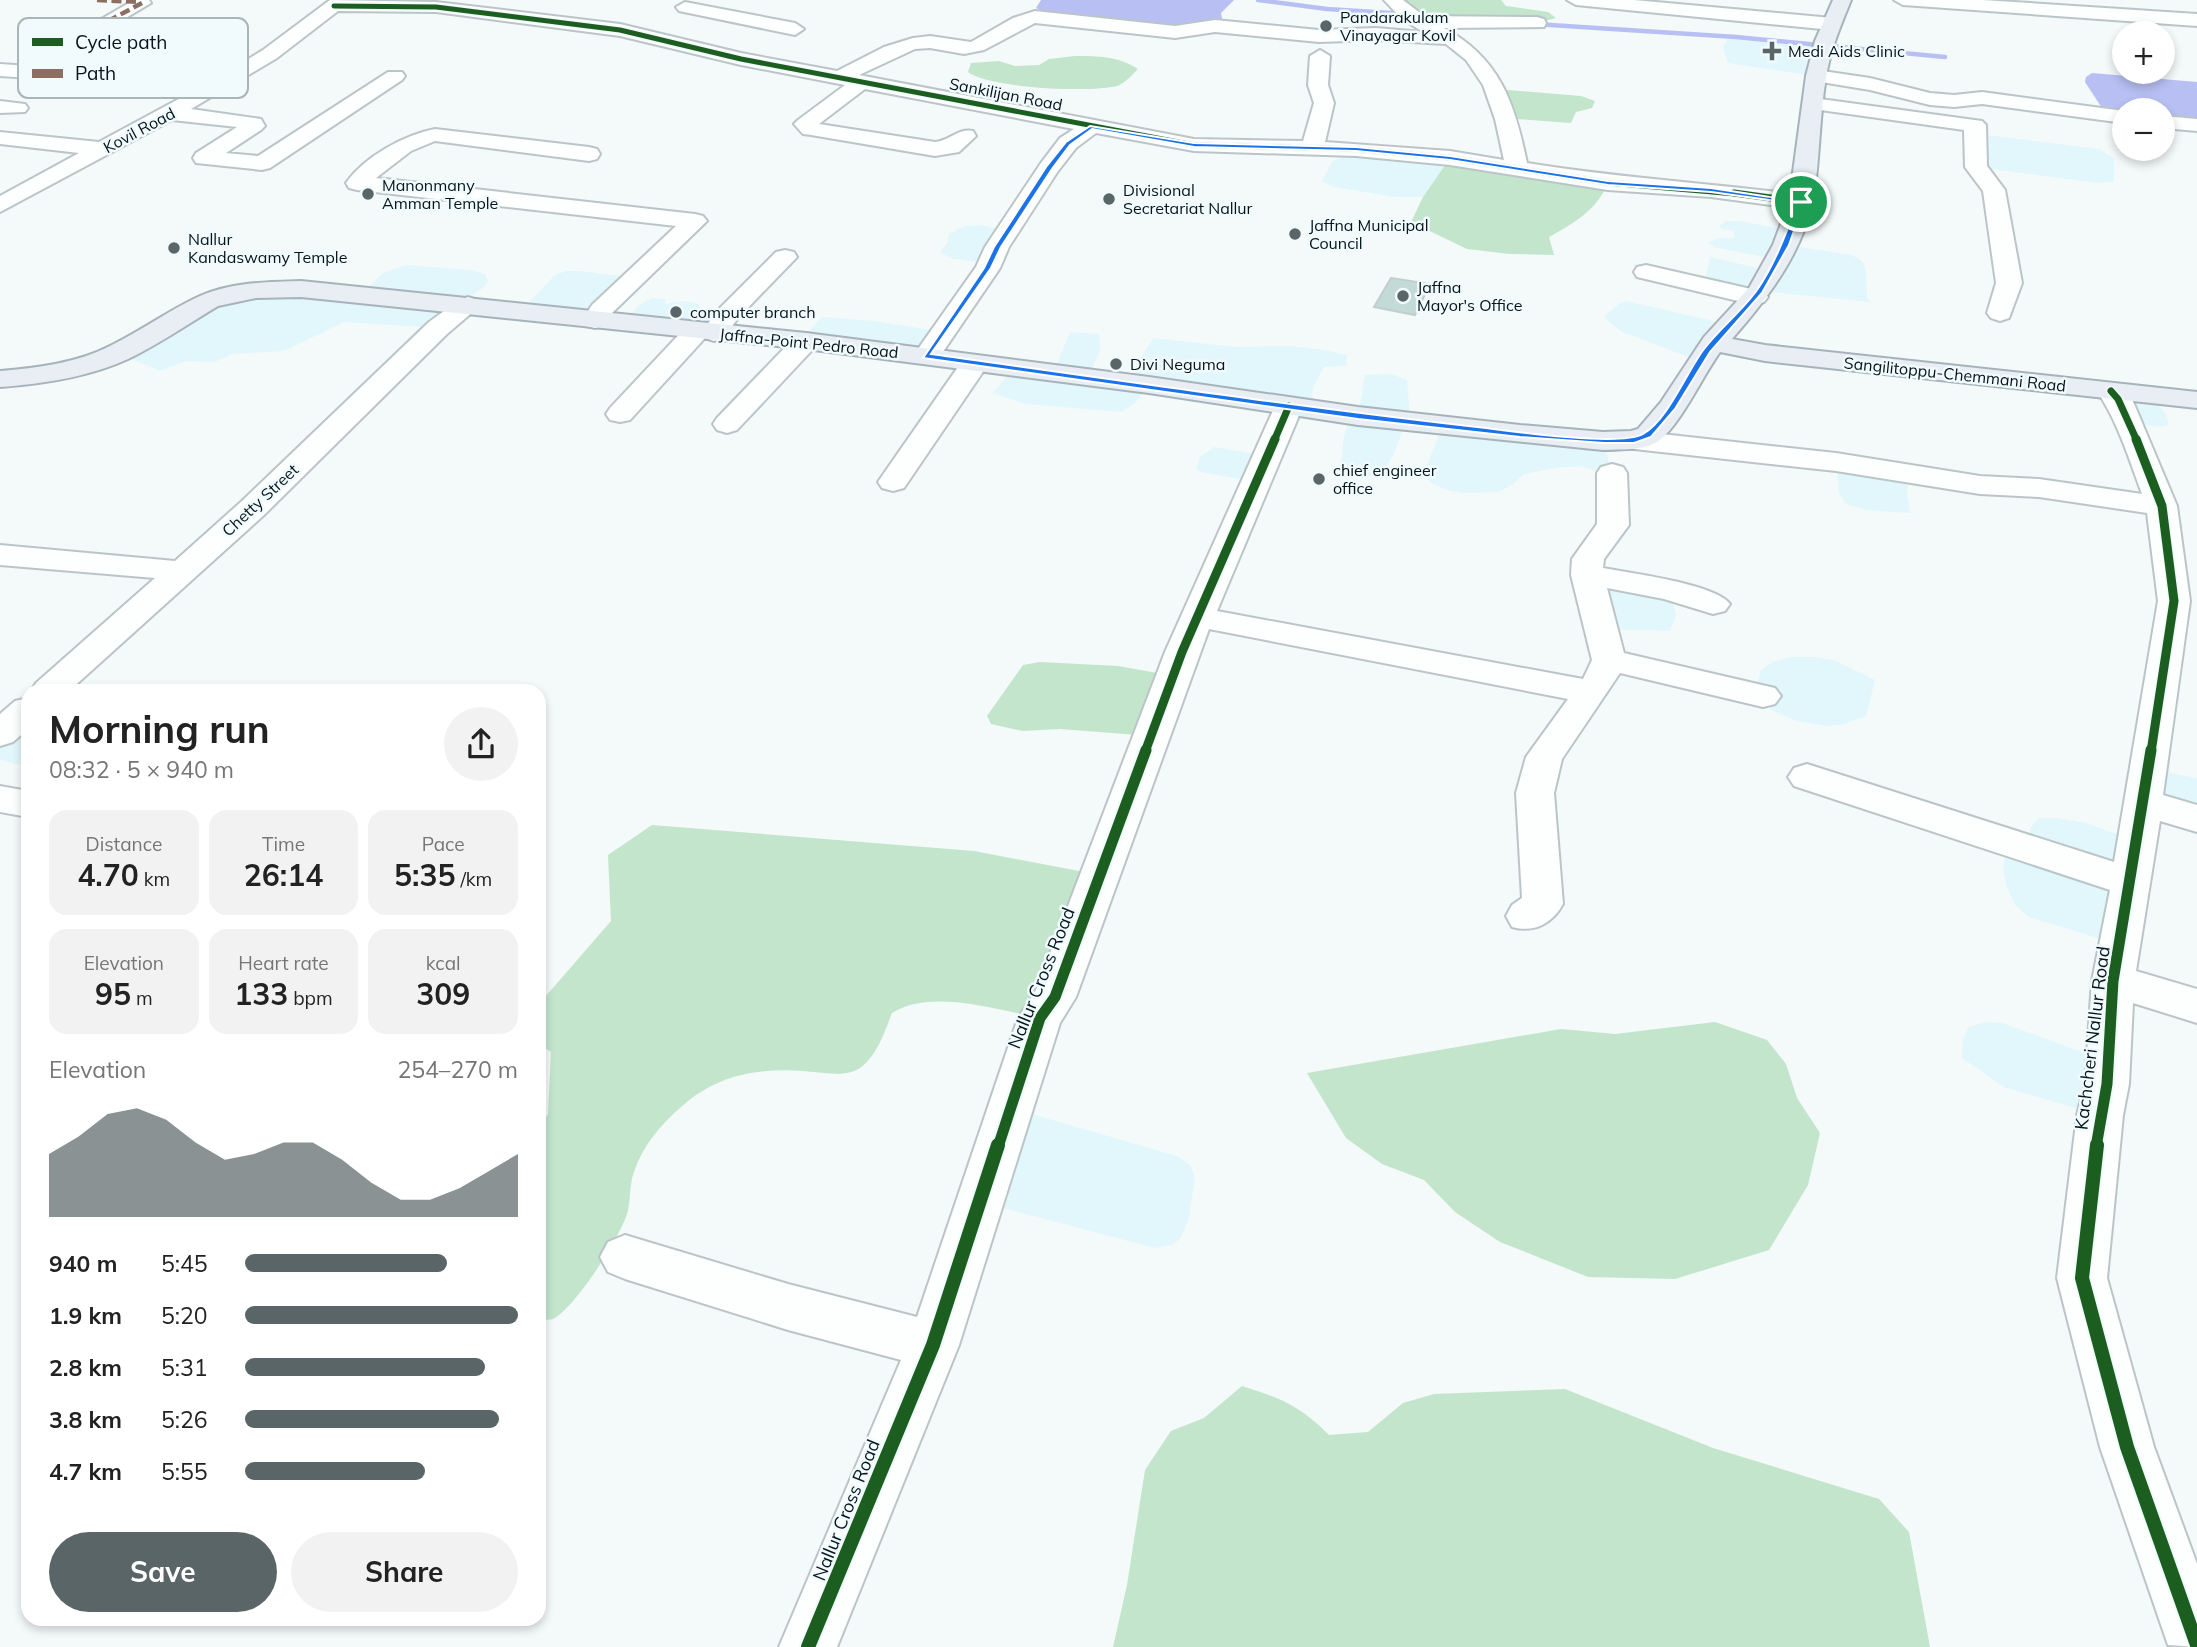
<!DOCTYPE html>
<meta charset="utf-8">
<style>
body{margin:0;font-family:Mulish,sans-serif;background:#f2f2f2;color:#222;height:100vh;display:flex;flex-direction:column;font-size:26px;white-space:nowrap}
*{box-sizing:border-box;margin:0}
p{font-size:23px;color:#767676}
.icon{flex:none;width:38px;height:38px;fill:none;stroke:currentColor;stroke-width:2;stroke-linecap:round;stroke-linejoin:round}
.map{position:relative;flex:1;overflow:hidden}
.panel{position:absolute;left:21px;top:684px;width:525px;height:942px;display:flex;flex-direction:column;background:#fff;border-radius:21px;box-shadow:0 4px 10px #0003}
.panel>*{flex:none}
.buttons{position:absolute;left:2112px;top:21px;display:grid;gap:14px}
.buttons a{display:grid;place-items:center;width:63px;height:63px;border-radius:50%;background:#fff;box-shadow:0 4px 10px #0003;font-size:35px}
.pin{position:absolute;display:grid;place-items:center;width:60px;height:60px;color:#fff;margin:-30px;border:4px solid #fff;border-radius:50%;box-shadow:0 2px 7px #0007}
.round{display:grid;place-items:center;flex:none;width:74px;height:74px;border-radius:37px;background:#f2f2f2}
.head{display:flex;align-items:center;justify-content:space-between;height:119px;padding:0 28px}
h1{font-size:38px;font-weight:700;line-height:52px}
.stats{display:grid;grid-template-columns:repeat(3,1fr);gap:10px;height:119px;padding:7px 28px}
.stats div{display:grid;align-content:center;border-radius:18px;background:#f2f2f2;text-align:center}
.stats b{font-size:30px;font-weight:700}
.stats small{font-size:19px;font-weight:400}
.stats p{font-size:19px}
.chart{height:196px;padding:14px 28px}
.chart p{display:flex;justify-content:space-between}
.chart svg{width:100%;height:126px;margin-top:7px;fill:#596567;opacity:.7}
.cta{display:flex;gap:14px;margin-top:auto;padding:14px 28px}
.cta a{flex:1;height:80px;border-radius:42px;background:#596567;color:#fff;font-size:28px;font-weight:700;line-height:80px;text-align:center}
.cta a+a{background:#f2f2f2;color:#222}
ul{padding:0 28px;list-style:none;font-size:23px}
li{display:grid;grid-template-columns:112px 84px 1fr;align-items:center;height:52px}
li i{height:18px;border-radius:9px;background:#596567}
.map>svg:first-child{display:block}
.built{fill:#e2f7fb}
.green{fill:#c2e5cc}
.water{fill:#b8c0f3}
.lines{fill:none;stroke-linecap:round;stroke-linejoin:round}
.stream{stroke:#b8c0f3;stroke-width:4.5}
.building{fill:#c3dbd7;stroke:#c3cecc;stroke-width:2}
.minor-casing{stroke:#bbc5c8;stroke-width:4}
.major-casing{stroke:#a7b3bb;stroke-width:4}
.minor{fill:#fdfefe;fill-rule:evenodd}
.major{fill:#e8eef3;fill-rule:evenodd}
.quiet{stroke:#8d6e63;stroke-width:4.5;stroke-dasharray:10 4.5;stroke-linecap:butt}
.cycleway-far4-casing{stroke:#f1fafc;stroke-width:8}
.cycleway-far3-casing{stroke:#f1fafc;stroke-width:10}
.cycleway-far2-casing{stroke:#f1fafc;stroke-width:12}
.cycleway-far1-casing{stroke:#f1fafc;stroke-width:16}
.cycleway-casing{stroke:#f1fafc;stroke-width:18}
.cycleway-far4{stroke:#1b5e20;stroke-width:5}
.cycleway-far3{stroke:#1b5e20;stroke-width:7}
.cycleway-far2{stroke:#1b5e20;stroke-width:9}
.cycleway-far1{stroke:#1b5e20;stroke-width:11}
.cycleway{stroke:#1b5e20;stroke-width:14}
.route{fill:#1a73e8;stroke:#fff;stroke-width:2;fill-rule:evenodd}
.poi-dot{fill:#596567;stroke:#f1fafc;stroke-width:2.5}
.labels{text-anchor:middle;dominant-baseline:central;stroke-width:5;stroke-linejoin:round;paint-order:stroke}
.far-poi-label{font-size:16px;fill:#051519;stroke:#f1fafc;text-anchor:start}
.far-street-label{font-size:16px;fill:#051519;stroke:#f1fafc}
.street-label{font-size:18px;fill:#051519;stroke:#f1fafc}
.key{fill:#f1fafc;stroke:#aab5b8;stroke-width:2}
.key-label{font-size:19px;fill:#051519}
</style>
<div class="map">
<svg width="2197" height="1647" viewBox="0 0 2197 1647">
<rect width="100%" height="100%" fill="#f4f9f9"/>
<g class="built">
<path d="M1730,34L1824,45L1816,76L1728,63L1723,47Z"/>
<path d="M1986,135L2099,149L2114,158V181L2098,183L1992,169L1976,163Z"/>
<path d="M1356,149L1450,158L1423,197H1396L1334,187L1322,181L1332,162Z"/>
<path d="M1726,221H1740L1791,231L1785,245L1852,255L1862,261L1866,269L1867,298L1870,302L1760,291L1705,279L1710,257L1770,271L1776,259L1717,248L1708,243L1717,238H1735L1733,231L1720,228L1721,224Z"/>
<path d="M979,225L1008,231L990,263L953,259L941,253L942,249L947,244L949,234L965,226Z"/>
<path d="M406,265L471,270L485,274L488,281L484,287L460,304L438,328L344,322L284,351L232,354L215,362L186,361L160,371L118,353L230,294L365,296L371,285L383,273Z"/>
<path d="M565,271H581L635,278L595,320L522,310L554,276Z"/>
<path d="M652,298L666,299L665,304L685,301L698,304L701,309L729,313L714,333L625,323L639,305Z"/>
<path d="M1626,301L1709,320L1728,327L1699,361L1622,332L1604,317L1620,303Z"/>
<path d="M822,317L874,321L937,331L926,356L806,341L813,326Z"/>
<path d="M1070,332L1099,334L1100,351L1088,377L1126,382L1153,338L1234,347L1291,346L1324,350L1347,355L1346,366L1324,367L1313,387L1311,409L1149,385L1136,402L1122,412L1025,404L993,393L1014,368L1053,374Z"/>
<path d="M1391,374L1407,380L1410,421H1400L1402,432L1393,456L1379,478L1346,471L1341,464L1344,436L1351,415L1358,416L1365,375Z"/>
<path d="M2150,395L2166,414L2169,425L2160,427L2128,422L2118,399Z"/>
<path d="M1443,425L1603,441L1612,473H1602L1581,466L1556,468L1524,474L1513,484L1498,492L1463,493L1447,490L1433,484L1426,478L1425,470Z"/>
<path d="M1214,447L1267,456L1256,482L1200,472L1196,468L1200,457Z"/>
<path d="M1836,462L1909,473L1907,495L1910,513L1866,510L1846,504L1839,493Z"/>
<path d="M1587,575L1670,590L1676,615L1670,631L1600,629Z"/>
<path d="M1790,657H1814L1834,660L1875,680L1866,716L1845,724L1827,726L1797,721L1771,710L1758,682L1761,670L1772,662Z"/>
<path d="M28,727V767L0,760V734Z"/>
<path d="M2149,769L2197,778V819L2144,802Z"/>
<path d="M2038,818H2058L2086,823L2137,841L2121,945L2029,917L2015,905L2006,885L2003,866L2009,842L2033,850L2030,829Z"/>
<path d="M1985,1022L2002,1023L2107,1061L2100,1115L2004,1087L1962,1058L1963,1039L1969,1027Z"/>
<path d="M1011,1108L1177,1156L1190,1165L1195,1176L1189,1218L1181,1238L1172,1245L1155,1248L980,1202Z"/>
</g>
<g class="green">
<path d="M1393,0H1501L1506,6L1548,12L1556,18L1537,23L1422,22Z"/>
<path d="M1075,56C1098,56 1118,56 1138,69C1132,75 1124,84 1117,86C1090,93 989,88 968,72L971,63L999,61L1015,66L1039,65L1049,59Z"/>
<path d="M1496,89L1581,96L1595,101L1592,108L1576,112L1571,123L1504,118Z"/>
<path d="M1450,158L1608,183C1597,210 1574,223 1549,237L1554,255L1510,254L1467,249L1411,222L1423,197Z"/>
<path d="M1040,662L1118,666L1174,676L1151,736L1060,729L1023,731L991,724L987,716L1023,665Z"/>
<path d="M652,825L974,851L1100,875L1040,1018C998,1010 930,988 892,1013C885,1031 877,1056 860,1068C845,1078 821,1072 803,1071C756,1068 716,1075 680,1108C660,1125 642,1147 634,1172C629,1185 631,1200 627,1214C619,1239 577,1304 555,1318C551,1320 544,1320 539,1320V1129L548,1114L551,1052L539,1044V1004L611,921L608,855Z"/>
<path d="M1715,1022L1767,1040L1786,1064L1797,1098L1820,1133L1808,1185L1769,1250L1675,1279L1588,1277L1500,1242L1455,1212L1424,1180L1382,1164L1346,1138L1307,1073L1561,1029L1615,1034Z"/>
<path d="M1242,1386C1282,1399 1299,1405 1329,1435L1368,1432L1403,1403L1434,1394L1565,1389L1713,1448L1879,1499L1909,1532L1930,1647H1113L1127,1585L1145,1470L1171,1431L1204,1418Z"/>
</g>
<g class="water">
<path d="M1041,0H1234L1221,13L1224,29L1065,23L1036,8Z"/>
<path d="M2092,73L2197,82V123L2163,119V110H2124V115L2102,108L2085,82L2086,77Z"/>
</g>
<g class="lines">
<g class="stream">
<path d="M1258,0L1327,9L1406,14"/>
<path d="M1535,24L1736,37L1945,57"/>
</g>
</g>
<path class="building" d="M1391,278L1430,284L1415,315L1374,307Z"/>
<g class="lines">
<defs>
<g id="minor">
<path d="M134,0H149L151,3L102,32H88L86,28Z"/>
<path d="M330,0L436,2L620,24L741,53L837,71L884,47L913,38L930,36L971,42L1013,18L1035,11L1175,26L1215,20L1319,30L1376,28L1423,32L1401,18L1384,0H1403L1424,16L1537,17L1544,19L1546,23L1544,27L1444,28C1500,58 1515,104 1527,163C1618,178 1710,183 1801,195L1809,197L1813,202L1809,207L1801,209L1711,197L1608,190L1450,165L1356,156L1194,151L1096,133L1076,148L1058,171L1009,247L1000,268L936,362L926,364L916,362L913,356L976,267L985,247L1041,163L1060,138L1074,129L865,89L819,124L935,142C950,141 957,128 973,131L976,136L959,152L935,156L811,135L803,134L794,124L798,120L845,85L741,65L620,36L436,12L338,11L277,58L191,109L261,119L265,126L261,130L226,153L258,156L388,72H402L405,76L402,80L270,168L262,170L196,163L193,158L196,153L237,127L172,120L0,212V196L79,153L0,144V132L99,142L188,94L100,88L93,86L90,82L0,76V64L105,71L164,40L174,46L171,50L122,78L208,84L263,50ZM1035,23L1175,38L1215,32L1319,42L1376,40L1446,44L1466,60L1483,85L1495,119L1504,160L1450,151L1325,142L1334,103L1328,85L1330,56L1320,50L1310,56L1308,85L1314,103L1303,141L1194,139L859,75L915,49L930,48L964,54L984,50Z"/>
<path d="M1567,0H1634L1832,18L1841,24L1832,30L1576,5Z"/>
<path d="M1894,0H1983L2197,14V26L1903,5Z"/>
<path d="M685,2L795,23L804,29L795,35L679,11L676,7Z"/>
<path d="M1816,70L1870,78L1930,93L1954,95L1982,92L2124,111V123L1982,104L1954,107L1930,105L1870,90L1809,80L1806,76L1809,72Z"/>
<path d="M1813,98L1982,121L1986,125L1987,166L2005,190L2022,283L2009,318L2000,321L1991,318L1987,313L1996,283L1983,191L1965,167L1964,130L1806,108L1803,104L1806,100Z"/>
<path d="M0,101L25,104L28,108L25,112L0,113Z"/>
<path d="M2163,116L2197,119V131L2163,128Z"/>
<path d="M435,129L589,147L597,149L600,154L597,159L589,161L435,141L411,151L376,178L695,214L703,216L707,221L611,314L604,326L595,328L586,326L582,320L592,305L676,226L357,190L349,188L346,183C364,157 404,135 435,129Z"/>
<path d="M785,250L794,252L797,257L738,318L723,339L714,341L705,338L630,420L620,422L610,420L606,414L610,408L687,326L696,324L705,327L720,308L776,252Z"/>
<path d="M1646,265L1764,292L1768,297L1764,302L1755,305L1637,277L1634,272L1637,267Z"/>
<path d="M468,297L477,300L481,305L447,334L264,515L69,691H31L36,683L155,578L0,565V545L175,561L242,501L429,322L459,300Z"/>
<path d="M806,333L815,335L819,341L815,347L737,430L727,433L717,430L713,424L717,418L797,335Z"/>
<path d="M975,355L985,357L989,363L904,488L893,491L882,488L878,482L882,476L965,357Z"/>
<path d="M2111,383L2121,385L2132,399L2177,506L2190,601L2163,795L2197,805V832L2160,821L2136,971L2197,989V1023L2133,1003L2129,1084L2123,1115L2107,1278L2154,1447L2197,1564V1647L2168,1645L2100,1447L2057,1278L2077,1115L2085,1084L2092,981L2110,890L1794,786L1788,777L1794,768L1807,764L2114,862L2158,601L2147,513L2039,497L1980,494L1836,471L1634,449L1624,446L1620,440L1624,434L1634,431L1836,453L1980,476L2039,479L2142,494C2129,459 2118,422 2097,391L2101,385Z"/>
<path d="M1289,398L1299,400L1303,406L1217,611L1583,679L1592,660L1571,575L1572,559L1597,524V473L1601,467L1612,464L1623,467L1627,473L1629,525L1604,559L1603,568C1630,573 1716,584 1730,604L1725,611L1713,614L1664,599L1607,588L1624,653L1775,688L1781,696L1775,704L1763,707L1620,673L1562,759L1554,793L1563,904C1552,924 1534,933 1512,927L1506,916L1512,905L1522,898L1516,793L1526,757L1568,699L1209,629L1076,997L1060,1023L959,1345L837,1647H779L901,1360L788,1330L625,1279L608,1272L600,1257L608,1242L625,1235L788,1284L917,1317L1018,1018L1036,990L1165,652L1275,406L1279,400Z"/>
<path d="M28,698V729L13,742L0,746V714L15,701Z"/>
<path d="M0,786L28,791V817L0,812Z"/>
</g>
<path id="major" d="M1833,0H1851C1841,25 1830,50 1826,77C1819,118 1820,160 1813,200C1802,254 1767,299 1732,339L1765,345L2197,392V408L1765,361L1720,352C1703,375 1679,428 1657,442C1641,451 1620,449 1603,450L1358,425L1149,393L806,349L301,297L256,298L218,306C188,324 159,344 128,359C89,377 42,384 0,387V371C37,368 77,363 110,346C141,331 169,310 200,296C232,282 267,282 301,281L806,333L1149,377L1358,407L1520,425L1603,432L1631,431L1638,429L1661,402L1704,337L1749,288L1773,245L1789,202L1806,76L1815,41Z"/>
</defs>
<use href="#minor" class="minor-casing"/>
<use href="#major" class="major-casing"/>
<use href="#minor" class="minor"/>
<use href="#major" class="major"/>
<g class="quiet">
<path d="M97,0L140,2"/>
<path d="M95,28L142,3"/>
</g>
<defs>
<path id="cycleway-far4" d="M334,6L436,7L620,30L741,59L1194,145L1356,149L1450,158L1608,183L1747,195"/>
<g id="cycleway-far3">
<path d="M1734,193L1801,202"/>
<path d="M2111,391L2118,399L2137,441"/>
<path d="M1274,441L1289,406"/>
</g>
<g id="cycleway-far2">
<path d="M2136,439L2162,506L2174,601L2151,752"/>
<path d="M1145,752L1182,652L1275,439"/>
</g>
<g id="cycleway-far1">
<path d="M998,1147L1040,1018L1055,997L1146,750"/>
<path d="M2096,1147L2107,1084L2113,981L2151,750"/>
</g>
<g id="cycleway">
<path d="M2097,1145L2082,1278L2127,1447L2197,1645"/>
<path d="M808,1647L933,1345L998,1145"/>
</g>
</defs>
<use href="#cycleway-far4" class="cycleway-far4-casing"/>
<use href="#cycleway-far3" class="cycleway-far3-casing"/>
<use href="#cycleway-far2" class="cycleway-far2-casing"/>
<use href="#cycleway-far1" class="cycleway-far1-casing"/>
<use href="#cycleway" class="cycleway-casing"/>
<use href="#cycleway-far4" class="cycleway-far4"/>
<use href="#cycleway-far3" class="cycleway-far3"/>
<use href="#cycleway-far2" class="cycleway-far2"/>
<use href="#cycleway-far1" class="cycleway-far1"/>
<use href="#cycleway" class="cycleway"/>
</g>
<path class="route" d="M1090,126L1194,143L1356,147L1450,156L1608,181L1711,188L1804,202L1789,245L1762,293L1710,352L1675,409L1651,437L1634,443H1604L1520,437L1358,419L923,358L984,268L994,247L1046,167L1066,142ZM1092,129L1194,147L1356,151L1450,160L1608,185L1711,192L1797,204C1786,233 1775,264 1757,290C1742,311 1720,328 1704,349C1687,371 1668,420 1643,434C1620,447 1516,432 1486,428C1300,407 1116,380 931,354L991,268L1001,247L1052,169L1070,145Z"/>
<g class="poi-dot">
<circle cx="1326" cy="26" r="7"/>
<path d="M1768.5 40.5h7v7h7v7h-7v7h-7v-7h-7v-7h7z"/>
<circle cx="368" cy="194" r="7"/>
<circle cx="1109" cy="199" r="7"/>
<circle cx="1295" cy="234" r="7"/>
<circle cx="174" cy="248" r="7"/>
<circle cx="1403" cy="296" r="7"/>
<circle cx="676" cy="312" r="7"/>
<circle cx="1116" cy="364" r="7"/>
<circle cx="1319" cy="479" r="7"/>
</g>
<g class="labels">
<g class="far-poi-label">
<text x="1340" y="17">Pandarakulam<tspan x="1340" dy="18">Vinayagar Kovil</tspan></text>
<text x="1788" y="51">Medi Aids Clinic</text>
<text x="382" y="185">Manonmany<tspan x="382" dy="18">Amman Temple</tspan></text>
<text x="1123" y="190">Divisional<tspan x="1123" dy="18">Secretariat Nallur</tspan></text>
<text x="1309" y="225">Jaffna Municipal<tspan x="1309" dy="18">Council</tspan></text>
<text x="188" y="239">Nallur<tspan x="188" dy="18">Kandaswamy Temple</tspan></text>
<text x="1417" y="287">Jaffna<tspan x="1417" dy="18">Mayor's Office</tspan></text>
<text x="690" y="312">computer branch</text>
<text x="1130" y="364">Divi Neguma</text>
<text x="1333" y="470">chief engineer<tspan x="1333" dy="18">office</tspan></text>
</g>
<g class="far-street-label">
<text transform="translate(1006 94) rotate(11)">Sankilijan Road</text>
<text transform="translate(139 130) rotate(-28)">Kovil Road</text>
<text transform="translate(809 343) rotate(6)">Jaffna-Point Pedro Road</text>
<text transform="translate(1955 374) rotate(6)">Sangilitoppu-Chemmani Road</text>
<text transform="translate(260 500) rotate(-43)">Chetty Street</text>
</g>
<g class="street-label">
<text transform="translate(1041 978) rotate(-68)">Nallur Cross Road</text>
<text transform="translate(2092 1038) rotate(-83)">Kachcheri Nallur Road</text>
<text transform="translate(846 1510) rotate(-68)">Nallur Cross Road</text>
</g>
</g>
<rect x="18" y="18" width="230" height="80" rx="10" class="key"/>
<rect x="32" y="38" width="31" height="8" fill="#1b5e20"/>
<rect x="32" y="69" width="31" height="9" fill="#8d6e63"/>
<g class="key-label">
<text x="75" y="49">Cycle path</text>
<text x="75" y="80">Path</text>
</g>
</svg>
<div class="buttons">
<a>+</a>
<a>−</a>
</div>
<div class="pin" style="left:1801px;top:202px;background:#1e9e55"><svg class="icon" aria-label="arrive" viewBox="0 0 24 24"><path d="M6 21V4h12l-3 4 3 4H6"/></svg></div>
<section class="panel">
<div class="head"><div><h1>Morning run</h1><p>08:32 · 5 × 940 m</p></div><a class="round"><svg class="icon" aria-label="share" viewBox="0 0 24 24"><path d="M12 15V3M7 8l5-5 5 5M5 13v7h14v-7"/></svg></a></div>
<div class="stats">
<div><p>Distance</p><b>4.70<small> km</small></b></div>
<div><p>Time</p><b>26:14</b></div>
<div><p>Pace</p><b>5:35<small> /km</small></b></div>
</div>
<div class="stats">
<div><p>Elevation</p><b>95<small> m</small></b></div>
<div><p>Heart rate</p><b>133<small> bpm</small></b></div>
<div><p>kcal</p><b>309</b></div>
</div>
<div class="chart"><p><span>Elevation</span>254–270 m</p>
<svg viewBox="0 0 160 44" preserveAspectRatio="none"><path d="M0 44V22L10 16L20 8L30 6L40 10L50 18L60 24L70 22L80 18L90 18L100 24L110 32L120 38L130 38L140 34L150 28L160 22V44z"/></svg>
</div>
<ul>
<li><b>940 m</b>5:45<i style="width:74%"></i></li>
<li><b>1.9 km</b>5:20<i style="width:100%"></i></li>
<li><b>2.8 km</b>5:31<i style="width:88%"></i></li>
<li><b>3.8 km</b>5:26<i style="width:93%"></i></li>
<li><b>4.7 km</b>5:55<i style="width:66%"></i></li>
</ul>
<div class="cta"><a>Save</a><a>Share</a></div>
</section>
</div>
